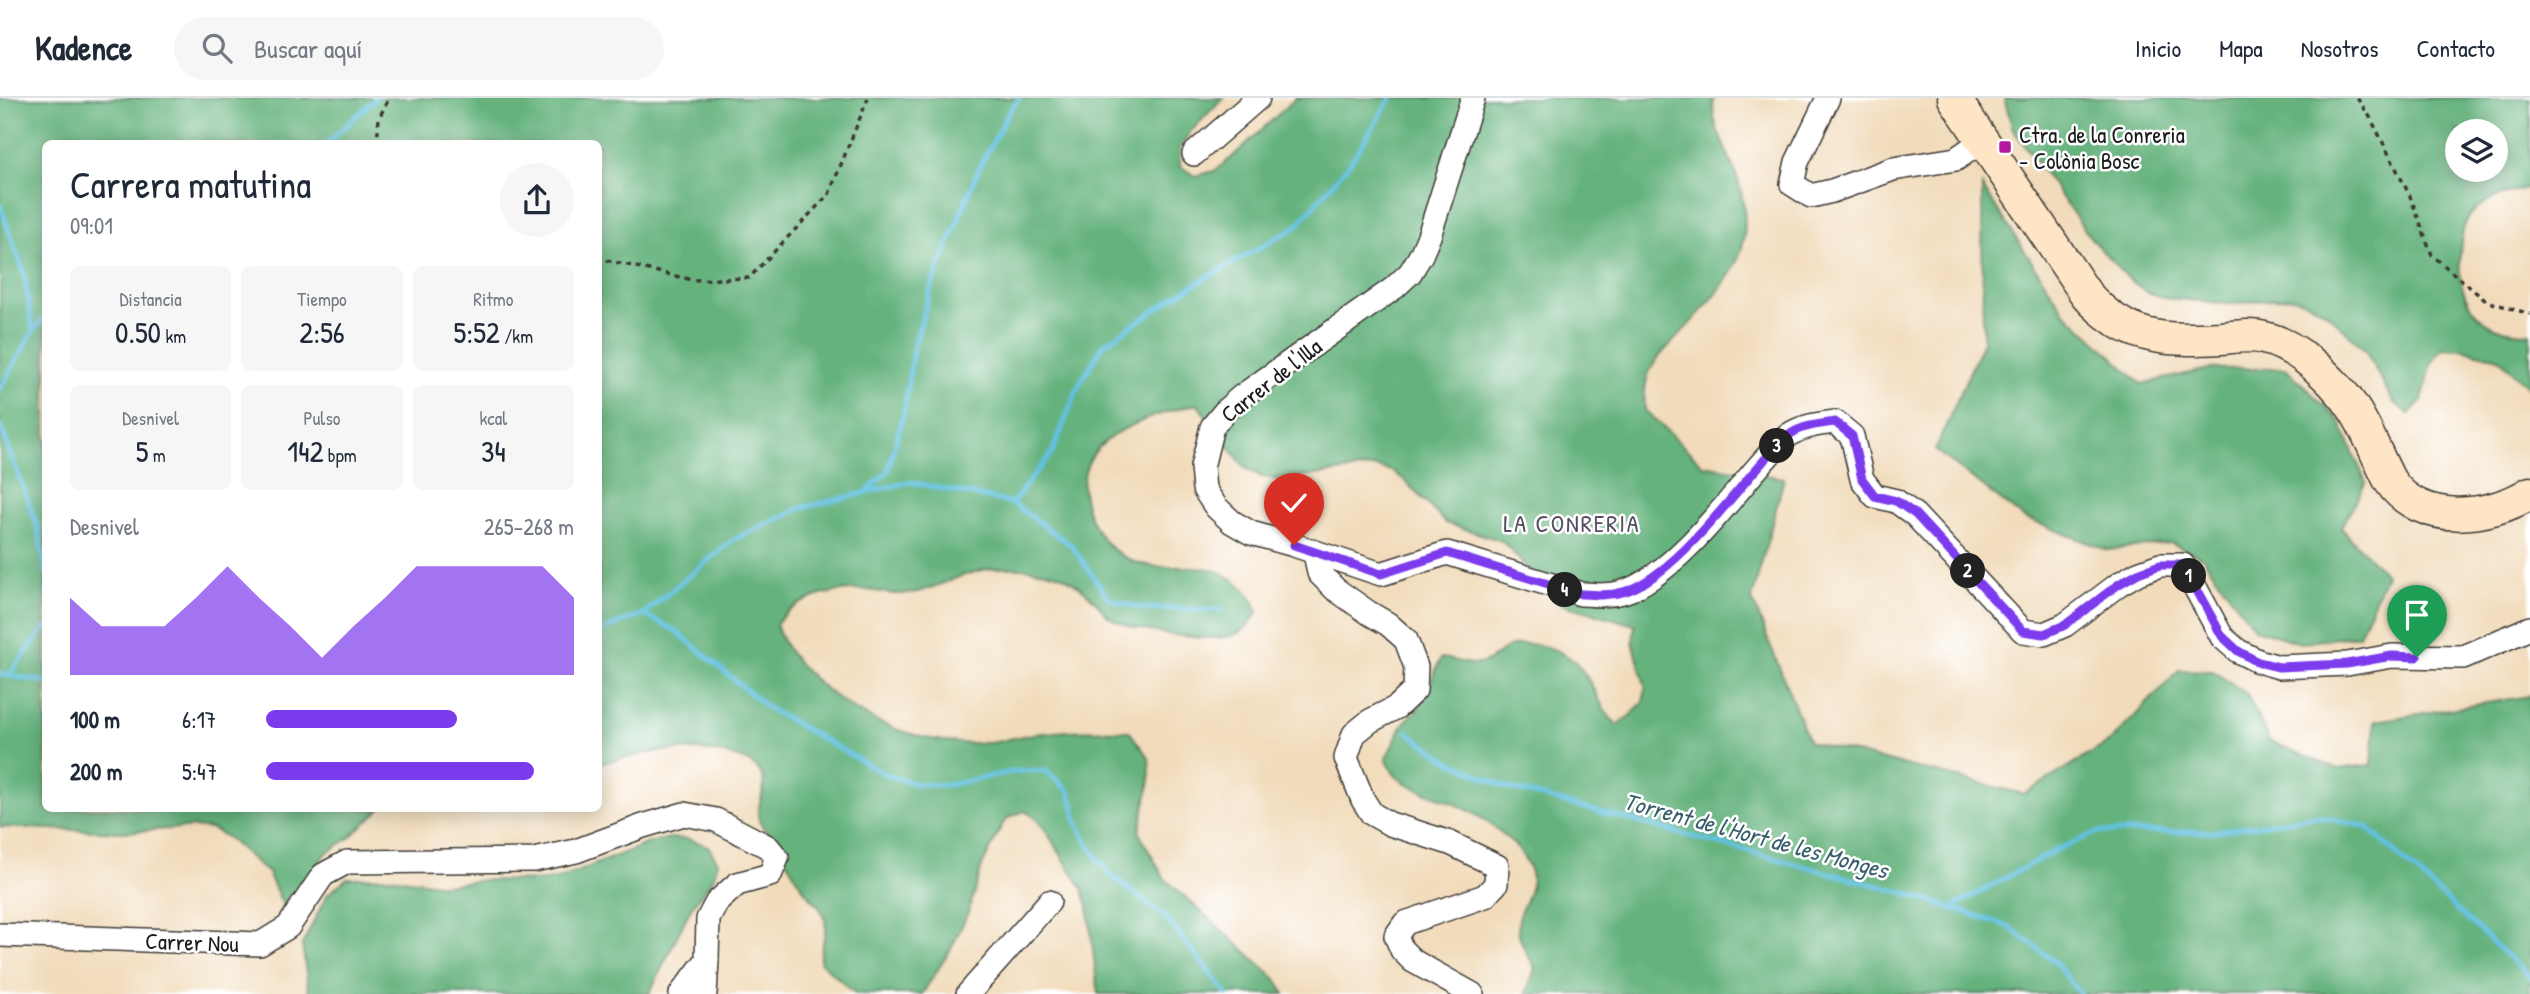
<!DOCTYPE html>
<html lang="es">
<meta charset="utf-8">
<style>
body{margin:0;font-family:"Patrick Hand",sans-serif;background:#f6f6f7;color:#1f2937;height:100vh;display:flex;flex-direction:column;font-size:26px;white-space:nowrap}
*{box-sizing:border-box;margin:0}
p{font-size:23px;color:#747a83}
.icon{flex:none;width:38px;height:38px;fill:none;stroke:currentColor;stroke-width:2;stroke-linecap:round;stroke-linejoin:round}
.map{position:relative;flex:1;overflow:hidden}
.sheet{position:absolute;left:42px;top:42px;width:560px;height:672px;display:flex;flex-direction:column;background:#fff;border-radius:10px;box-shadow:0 4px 18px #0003}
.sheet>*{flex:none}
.buttons{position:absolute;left:2445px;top:21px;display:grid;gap:14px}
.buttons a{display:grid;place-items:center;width:63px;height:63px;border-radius:50%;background:#fff;box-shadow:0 4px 18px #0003;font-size:35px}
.pin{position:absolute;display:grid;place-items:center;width:60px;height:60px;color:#fff;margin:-72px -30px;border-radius:50% 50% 50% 0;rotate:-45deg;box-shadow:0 0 7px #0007}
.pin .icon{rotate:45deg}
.km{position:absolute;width:35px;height:35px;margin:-18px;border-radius:50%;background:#222;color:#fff;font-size:19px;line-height:35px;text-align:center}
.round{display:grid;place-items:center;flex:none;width:74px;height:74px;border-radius:37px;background:#f6f6f7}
.head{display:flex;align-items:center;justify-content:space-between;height:119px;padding:0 28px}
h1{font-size:38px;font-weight:600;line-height:52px}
.figures{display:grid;grid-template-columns:repeat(3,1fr);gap:10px;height:119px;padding:7px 28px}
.figures div{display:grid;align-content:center;border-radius:10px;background:#f6f6f7;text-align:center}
.figures b{font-size:30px;font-weight:600}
.figures small{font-size:19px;font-weight:400}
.figures p{font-size:19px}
.chart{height:196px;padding:14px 28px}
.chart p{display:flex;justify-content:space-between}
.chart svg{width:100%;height:126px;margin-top:7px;fill:#7c3aed;opacity:.7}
ul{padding:0 28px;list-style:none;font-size:23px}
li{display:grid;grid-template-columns:112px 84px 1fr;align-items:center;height:52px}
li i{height:18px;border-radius:9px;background:#7c3aed}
header{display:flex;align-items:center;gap:42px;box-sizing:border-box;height:98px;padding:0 35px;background:#fff;border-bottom:2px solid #e0e1e3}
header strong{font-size:33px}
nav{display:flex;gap:38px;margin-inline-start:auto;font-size:24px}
.search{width:490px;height:63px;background:#f6f6f7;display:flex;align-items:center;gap:18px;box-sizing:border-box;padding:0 24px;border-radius:38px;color:#747a83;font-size:26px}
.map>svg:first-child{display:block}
.forest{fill:#65b27d;stroke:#40674c;stroke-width:2;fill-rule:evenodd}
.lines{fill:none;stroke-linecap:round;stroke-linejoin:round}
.stream{stroke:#63c1e1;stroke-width:5}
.street-casing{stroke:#3c3934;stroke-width:26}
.secondary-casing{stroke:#3c3934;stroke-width:35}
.path{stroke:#3c3934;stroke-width:3.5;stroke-dasharray:5 5;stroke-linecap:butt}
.street{stroke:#fff;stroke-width:23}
.secondary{stroke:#fde5c5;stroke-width:32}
.route-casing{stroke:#fff;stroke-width:14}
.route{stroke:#7c3aed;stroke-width:9}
.poi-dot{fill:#b5179e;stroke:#fff;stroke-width:2.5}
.labels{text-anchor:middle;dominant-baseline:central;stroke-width:5;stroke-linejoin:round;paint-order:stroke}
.poi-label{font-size:23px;fill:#1c1c1c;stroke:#fff;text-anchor:start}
.street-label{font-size:23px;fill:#1c1c1c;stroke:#fff}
.neighbourhood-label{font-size:24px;letter-spacing:2px;fill:#544e60;stroke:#fff}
.water-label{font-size:24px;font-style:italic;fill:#385e6b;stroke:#fff}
</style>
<header>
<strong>Kadence</strong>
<div class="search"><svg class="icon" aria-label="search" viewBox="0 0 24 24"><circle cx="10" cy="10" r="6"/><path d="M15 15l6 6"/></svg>Buscar aquí</div>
<nav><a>Inicio</a><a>Mapa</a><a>Nosotros</a><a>Contacto</a></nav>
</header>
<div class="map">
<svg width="2530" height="896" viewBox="0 0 2530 896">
<rect width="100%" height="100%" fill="#fff"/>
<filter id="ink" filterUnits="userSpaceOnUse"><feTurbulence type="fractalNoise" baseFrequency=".0143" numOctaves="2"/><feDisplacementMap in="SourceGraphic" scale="14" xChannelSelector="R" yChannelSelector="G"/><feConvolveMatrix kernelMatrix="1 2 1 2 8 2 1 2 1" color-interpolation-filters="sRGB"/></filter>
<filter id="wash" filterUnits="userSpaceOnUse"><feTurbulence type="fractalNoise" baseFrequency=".00686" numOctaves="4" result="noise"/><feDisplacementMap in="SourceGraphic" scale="28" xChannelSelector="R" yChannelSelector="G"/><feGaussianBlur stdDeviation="1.57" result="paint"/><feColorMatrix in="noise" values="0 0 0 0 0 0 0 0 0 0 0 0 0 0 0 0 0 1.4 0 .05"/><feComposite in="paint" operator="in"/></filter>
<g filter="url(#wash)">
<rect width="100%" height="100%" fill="#f1dbba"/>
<g class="forest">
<path d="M0,0H1223L1190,34L1180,50V68L1195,78L1214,73L1230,61L1296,0H1714C1710,25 1723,44 1732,66C1743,93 1750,127 1740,156C1731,182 1702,213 1683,233C1671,246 1656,259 1649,275C1644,287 1644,299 1645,312L1703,367L1784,380L1752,501L1809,644L2024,696L2111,643L2179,572L2213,573L2247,596L2269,643L2337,671L2372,667L2375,623L2530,598V896H1526L1535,870C1530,860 1521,847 1519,836C1513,800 1552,791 1517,750C1504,735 1483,720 1466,711C1444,700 1416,694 1397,679C1392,675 1389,666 1386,660L1403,626L1419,610L1441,560C1452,561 1468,567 1478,566C1492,565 1499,552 1511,548C1532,542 1560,550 1576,565C1594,583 1598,610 1617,627L1631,617L1643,604L1646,591L1633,544L1635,527L1561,506L1502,443L1446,425L1405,383L1392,373L1373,369L1281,382L1262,379L1245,370L1197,306C1145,319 1064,341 1087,411C1095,434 1107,451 1130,462C1159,476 1195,462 1224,476C1242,486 1251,495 1258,514C1250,525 1244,534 1231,538C1205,544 1134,534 1111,520C1105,517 1102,510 1097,505C1084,491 1068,477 1049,474C1026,469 997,468 975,474C951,480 929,494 904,496C892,497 879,493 867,492C834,490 796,500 776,526C784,554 805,574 827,592C871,628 930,648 986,645C998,645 1011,640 1023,638C1038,635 1055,634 1071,633C1090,632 1110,633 1129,633L1149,660L1150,683L1139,735L1164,780L1276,881L1285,896H1098L1088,808L1082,790L1044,730L1032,717L1024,713L1008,720L1002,727L982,768L968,815L951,851L922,896H856L820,864C819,850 828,837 825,822C822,807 808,800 801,787C792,774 785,759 777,746C772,738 764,732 760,725C753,710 769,693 762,677C751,655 700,651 678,652C652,652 624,661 599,665L598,46H46V710L380,711L349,740L325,756L285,811L268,775L228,740L212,731L195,729L124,734L0,729Z"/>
<path d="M2004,0H2530V89C2509,95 2487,99 2472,115C2461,128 2462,140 2460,155C2456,204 2480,236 2530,235V291L2499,260L2461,251L2443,250L2432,265L2422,302L2409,316L2394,305L2366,254L2353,240L2326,214L2307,204L2289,199L2233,206L2165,200L2146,194L2131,183L2093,143L2013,31ZM2496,33V72H2457V33Z"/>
<path d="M1982,88L2064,213L2141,286L2209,271L2286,270L2339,322L2366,384L2341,430L2386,477L2359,537L2300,545L2255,531L2202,459L2171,445L2107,452L2024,420L1935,352L1983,244Z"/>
<path d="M670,740L688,741L708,748L718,764L713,781L691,810L649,896H309L302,847L327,797L347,780L389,779L445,787L483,782L542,783L561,780L651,744Z"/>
</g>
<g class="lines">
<g class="stream">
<path d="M326,46L376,0"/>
<path d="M0,107L24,175L33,233"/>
<path d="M0,291L33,233L46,218"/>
<path d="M0,327L38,430L46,474"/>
<path d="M868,394L910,384L1012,405L1052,355L1079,287L1103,247L1182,194L1296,129L1350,65L1391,0"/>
<path d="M1012,405L1071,447L1109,501L1140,510L1222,512"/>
<path d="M643,516L676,533L768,610L886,677L917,686L949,687L1011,674L1045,672L1070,694L1077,725L1092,753L1111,777L1165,819L1227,896"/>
<path d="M598,534L643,516L733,442L801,410L865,395L888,373L904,313L913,251L931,190L979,70L1010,12L1020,0"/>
<path d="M0,576L46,584"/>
<path d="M8,578L46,529"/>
<path d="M1407,634L1449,663L1505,689L1909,796L2008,828L2056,865L2080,896"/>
<path d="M1951,810L2056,752L2098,734H2213L2317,718L2367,729L2530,879"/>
</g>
</g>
</g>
<g filter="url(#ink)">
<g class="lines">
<defs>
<g id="street">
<path d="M1473,0L1429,138L1421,157L1410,175L1394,190L1242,298L1226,312L1212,329L1202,369L1204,391L1216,409L1232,424L1251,435L1294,447L1381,476L1447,455L1581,496C1596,497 1609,498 1623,494C1667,481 1723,411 1752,376C1764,363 1775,348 1789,337C1802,328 1819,326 1835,324L1852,338L1862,381L1875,398L1896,403L1915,417L2023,533L2044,536L2065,527L2119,486L2138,475L2160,467H2183L2222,539L2238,553L2258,563L2279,569L2347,566L2392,558L2463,559L2530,530"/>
<path d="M1828,0L1797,64L1792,86L1811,98L1832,93L1893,71L1956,61L1982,43"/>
<path d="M1194,56L1258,0"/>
<path d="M1315,455L1319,475L1335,491L1369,515L1388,526L1406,542L1416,569L1415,592L1397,609L1370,623L1354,636L1346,660L1363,702L1372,716L1390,726L1450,745L1497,768L1496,786L1485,798L1405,825L1396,838L1402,852L1413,863L1472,896"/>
<path d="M0,837L260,846L288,829L323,777L347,764L534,762L576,753L643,728L684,716L716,722L768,749L777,760L770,777L737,786L717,804L708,821L707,862L681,896"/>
<path d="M705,896L707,862"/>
<path d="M968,896L1049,804"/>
</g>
<path id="secondary" d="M1954,0L2086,196C2126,242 2164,243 2221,240C2234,239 2251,236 2264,240C2293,246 2322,272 2341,294C2364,320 2374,353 2390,383C2420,428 2489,421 2530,395"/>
</defs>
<use href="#street" class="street-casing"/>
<use href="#secondary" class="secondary-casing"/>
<g class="path">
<path d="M2357,0L2370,19L2410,98L2432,157L2486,203L2530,216"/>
<path d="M377,46L379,20L389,0"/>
<path d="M598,167L606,162L693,182L749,180L829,96L868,0"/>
</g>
<use href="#street" class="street"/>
<use href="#secondary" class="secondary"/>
</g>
</g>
<g class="lines" filter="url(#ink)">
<defs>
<path id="route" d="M1294,447L1381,476L1447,455L1581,496C1596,497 1609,498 1623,494C1668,481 1722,411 1752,376C1764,363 1775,348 1789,337C1802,328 1819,326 1835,324L1852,338L1862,381L1875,398L1896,403L1915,416L2023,533L2044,536L2065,527L2119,486L2138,475L2160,467H2183L2222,538L2238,553L2258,564L2279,569L2347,566L2392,558L2417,559"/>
</defs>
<use href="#route" class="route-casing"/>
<use href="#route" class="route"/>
</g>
<rect class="poi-dot" x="1998" y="42" width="14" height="14" rx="3.5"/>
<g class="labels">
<g class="poi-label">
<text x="2019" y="36">Ctra. de la Conreria<tspan x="2019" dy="26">- Colònia Bosc</tspan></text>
</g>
<g class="street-label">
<text transform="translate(1271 282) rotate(-38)">Carrer de l'Illa</text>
<text transform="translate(192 844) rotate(2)">Carrer Nou</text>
</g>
<g class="neighbourhood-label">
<text x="1572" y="425">LA CONRERIA</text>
</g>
<g class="water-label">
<text transform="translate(1756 737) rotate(15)">Torrent de l'Hort de les Monges</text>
</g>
</g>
</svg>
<div class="buttons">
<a><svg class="icon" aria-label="layers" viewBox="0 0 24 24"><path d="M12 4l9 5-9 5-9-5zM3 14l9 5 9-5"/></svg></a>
</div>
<div class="pin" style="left:2417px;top:559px;background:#1e9e55"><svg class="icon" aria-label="arrive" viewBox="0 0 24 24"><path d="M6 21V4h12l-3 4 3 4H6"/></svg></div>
<div class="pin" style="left:1294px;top:447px;background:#d93025"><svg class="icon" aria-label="check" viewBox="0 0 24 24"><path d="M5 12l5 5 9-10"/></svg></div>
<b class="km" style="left:2189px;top:478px">1</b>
<b class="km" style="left:1968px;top:473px">2</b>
<b class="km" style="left:1777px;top:348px">3</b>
<b class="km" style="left:1565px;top:492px">4</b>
<section class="sheet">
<div class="head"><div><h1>Carrera matutina</h1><p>09:01</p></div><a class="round"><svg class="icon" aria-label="share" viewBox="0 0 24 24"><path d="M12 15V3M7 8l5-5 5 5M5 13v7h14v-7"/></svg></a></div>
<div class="figures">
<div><p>Distancia</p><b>0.50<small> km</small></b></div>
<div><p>Tiempo</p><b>2:56</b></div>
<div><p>Ritmo</p><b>5:52<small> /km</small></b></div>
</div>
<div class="figures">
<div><p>Desnivel</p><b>5<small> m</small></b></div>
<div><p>Pulso</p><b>142<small> bpm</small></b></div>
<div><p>kcal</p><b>34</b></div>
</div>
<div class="chart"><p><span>Desnivel</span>265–268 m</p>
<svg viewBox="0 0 160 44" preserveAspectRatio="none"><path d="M0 44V17L10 27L20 27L30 27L40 17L50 6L60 17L70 27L80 38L90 27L100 17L110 6L120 6L130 6L140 6L150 6L160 17V44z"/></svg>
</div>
<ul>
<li><b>100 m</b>6:17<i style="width:62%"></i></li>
<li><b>200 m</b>5:47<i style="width:87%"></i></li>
</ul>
</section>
</div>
